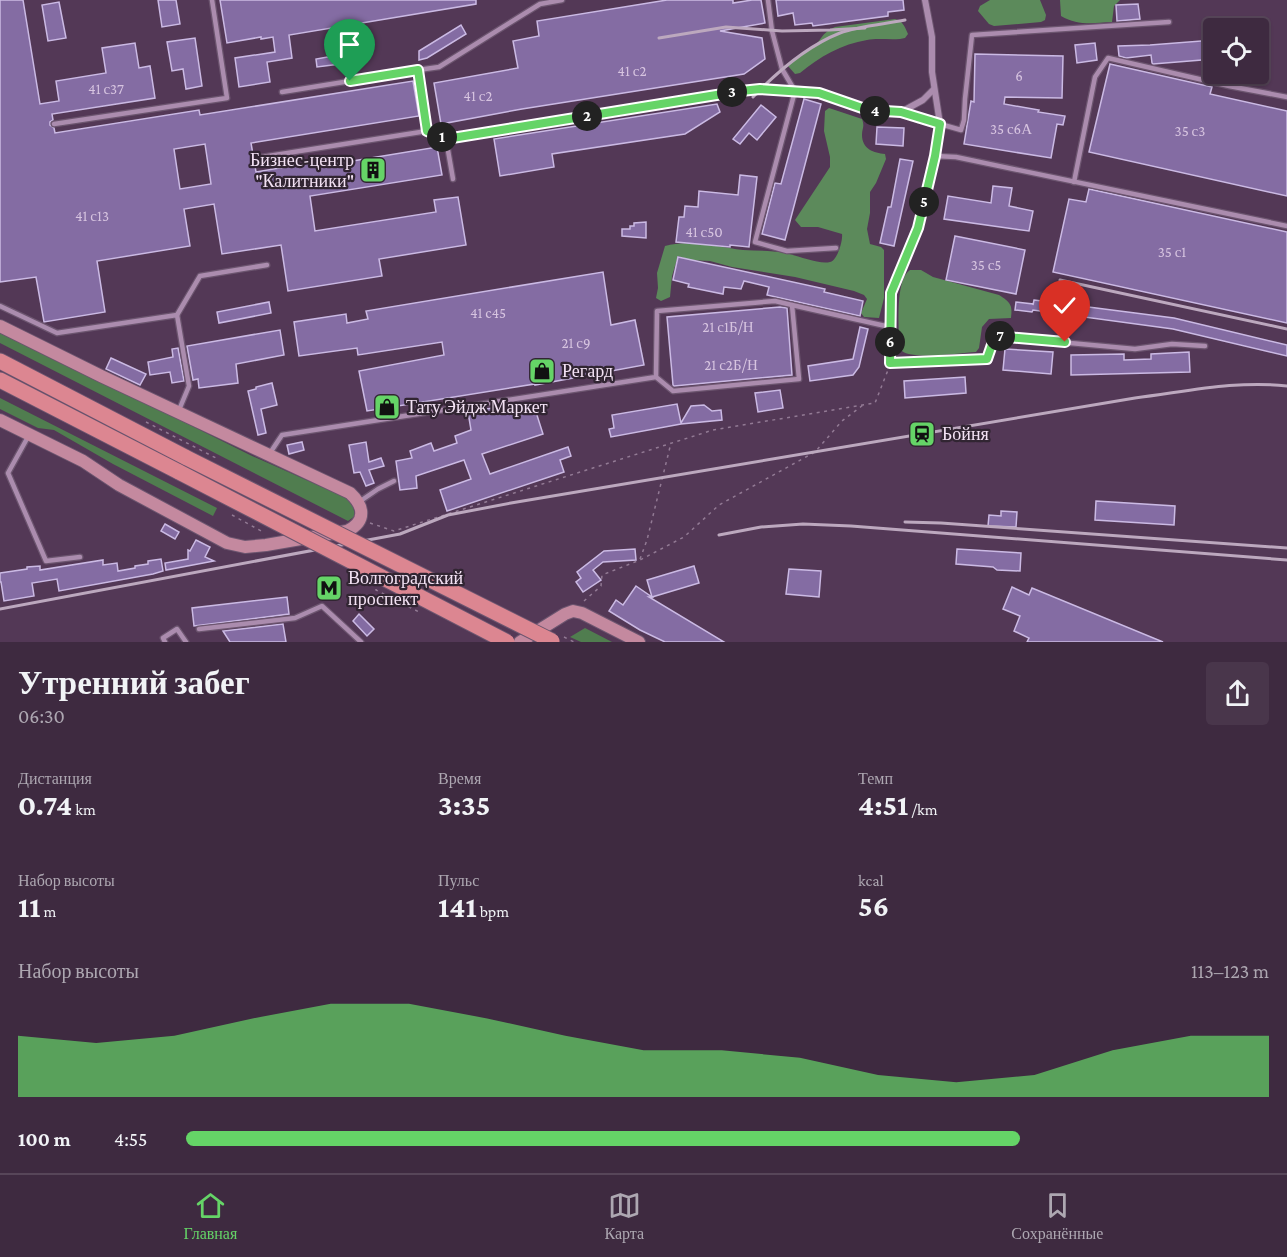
<!DOCTYPE html>
<html lang="ru">
<meta charset="utf-8">
<style>
body{margin:0;font-family:"Crimson Pro",serif;background:#49364b;color:#f1f3f6;height:100vh;display:flex;flex-direction:column;font-size:22px;white-space:nowrap}
*{box-sizing:border-box;margin:0}
p{font-size:20px;color:#ada7b1}
.icon{flex:none;width:33px;height:33px;fill:none;stroke:currentColor;stroke-width:2;stroke-linecap:round;stroke-linejoin:round}
.map{position:relative;height:642px;overflow:hidden}
.panel{display:flex;flex-direction:column;background:#3e2a40;flex:1}
.panel>*{flex:none}
.tools{position:absolute;left:1203px;top:18px;display:grid;gap:12px}
.tools a{display:grid;place-items:center;width:66px;height:66px;border-radius:6px;background:#3e2a40;box-shadow:0 2px 4px #0004,0 0 0 2px #574659;font-size:30px}
.pin{position:absolute;display:grid;place-items:center;width:51px;height:51px;color:#fff;margin:-62px -26px;border-radius:50% 50% 50% 0;rotate:-45deg;box-shadow:0 0 6px #0007}
.pin .icon{rotate:45deg}
.km{position:absolute;width:30px;height:30px;margin:-15px;border-radius:50%;background:#222;color:#fff;font-size:16px;line-height:30px;text-align:center}
.round{display:grid;place-items:center;flex:none;width:63px;height:63px;border-radius:6px;background:#49364b}
.overview{display:flex;align-items:center;justify-content:space-between;height:102px;padding:0 18px}
h1{font-size:33px;font-weight:700;line-height:45px}
.stats{display:grid;grid-template-columns:repeat(3,1fr);gap:9px;height:102px;padding:6px 18px}
.stats div{display:grid;align-content:center}
.stats b{font-size:30px;font-weight:700}
.stats small{font-size:16px;font-weight:400}
.stats p{font-size:16px}
.chart{height:168px;padding:12px 18px}
.chart p{display:flex;justify-content:space-between}
.chart svg{width:100%;height:108px;margin-top:6px;fill:#65d467;opacity:.7}
ul{padding:0 18px;list-style:none;font-size:20px}
li{display:grid;grid-template-columns:96px 72px 1fr;align-items:center;height:45px}
li i{height:15px;border-radius:8px;background:#65d467}
.tabs{display:flex;justify-content:space-around;align-items:center;height:84px;border-top:2px solid #574659;background:#3e2a40;font-size:16px;color:#ada7b1}
.tabs a{display:grid;justify-items:center;gap:3px}
.tabs .active{color:#65d467}
.map>svg:first-child{display:block}
.green{fill:#507d4f}
.forest{fill:#5c8a5b}
.building{fill:#846ca3;stroke:#cbbae4;stroke-width:1.5;fill-rule:evenodd}
.lines{fill:none;stroke-linecap:round;stroke-linejoin:round}
.lane-casing{stroke:#6c556f;stroke-width:7}
.street-casing{stroke:#6c556f;stroke-width:8}
.secondary-casing{stroke:#6c556f;stroke-width:14}
.primary-casing{stroke:#6c556f;stroke-width:17}
.path{stroke:#927a94;stroke-width:1.5;stroke-dasharray:3 4.5;stroke-linecap:butt}
.lane{stroke:#ab8cae;stroke-width:4.5}
.street{stroke:#ab8cae;stroke-width:6}
.secondary{stroke:#c4899f;stroke-width:12}
.primary{stroke:#dc8691;stroke-width:15}
.rail{stroke:#bca8be;stroke-width:3}
.primary-bridge-casing{stroke:#6c556f;stroke-width:17;stroke-linecap:butt}
.primary-bridge{stroke:#dc8691;stroke-width:15}
.route-casing{stroke:#fff;stroke-width:12}
.route{stroke:#65d467;stroke-width:8}
.labels{text-anchor:middle;dominant-baseline:central;stroke-width:4.5;stroke-linejoin:round;paint-order:stroke}
.number-label{font-size:15px;fill:#d7c4e0}
.poi-label{font-size:18px;fill:#f3e2f4;stroke:#312532;text-anchor:start}
</style>
<div class="map">
<svg width="1287" height="642" viewBox="0 0 1287 642">
<rect width="100%" height="100%" fill="#533856"/>
<g class="green">
<path d="M0,330L250,455L349,499L353,506L355,516L348,521L0,343Z"/>
<path d="M0,398L217,508L213,516L113,464L54,430L38,428L0,409Z"/>
<path d="M585,628L612,642H581L570,637Z"/>
</g>
<g class="forest">
<path d="M990,0H1040L1046,15L1045,20L1041,22L994,26L989,24L978,11L980,6Z"/>
<path d="M1060,0H1120L1114,6L1112,22C1093,23 1078,26 1061,16Z"/>
<path d="M895,19C903,21 905,27 908,34L905,38L900,39C889,40 877,38 867,40C842,44 819,57 800,73L795,74L788,66C792,56 805,55 812,48C823,39 820,34 835,27Z"/>
<path d="M829,108L862,119C865,127 862,128 862,135C862,149 874,153 885,154L886,159L876,183L870,192V213L867,229L870,244L881,247L884,250V298L879,318L864,317L861,313L867,299L864,295L854,291L795,277L732,267L710,261L690,260L678,256L672,276L670,297L661,301L656,298L658,288L657,273L665,246C688,239 719,247 743,250C757,251 771,250 785,253C797,255 819,265 830,262C837,261 843,241 842,234L818,227H801L795,220L830,167V157L824,131L825,111Z"/>
<path d="M910,270H921L933,277L999,295C1010,302 1013,305 1011,318L989,319L982,327L979,348L976,352C960,353 913,360 902,351C899,348 899,347 899,342C899,325 895,280 910,270Z"/>
</g>
<g class="building">
<path d="M0,0H23L40,104L59,101L56,81L106,73L102,48L135,43L139,68L150,66L155,98L52,114L53,120L50,122V125L54,128L55,133L199,110L200,115L413,81L419,116L251,143L256,172L328,160V165L437,147L442,175L310,196L315,231L436,212L434,200L458,197L466,245L379,259L382,276L288,291L281,245L222,254L214,204L184,209L190,246L97,261L105,312L44,322L36,277L0,282ZM205,144L211,184L180,189L174,149Z"/>
<path d="M158,0H176L180,24L162,27Z"/>
<path d="M220,0H476V4L289,35L292,58L267,62L270,82L239,87L235,58L275,52L273,37L261,39V37L227,43Z"/>
<path d="M667,0H733V3L752,0H761L765,23L720,31L762,38L765,59L744,74L522,109L441,124L434,83L518,68L513,41L539,36L537,21Z"/>
<path d="M776,0H903L904,10L888,12V16L813,26L812,23L795,25L793,13L778,16Z"/>
<path d="M59,2L66,38L48,41L42,5Z"/>
<path d="M1138,4L1140,19L1117,21L1116,5Z"/>
<path d="M461,25L466,34L427,58L419,60V51Z"/>
<path d="M195,38L202,86L186,89L183,69L172,71L167,42Z"/>
<path d="M1214,40V59L1153,64L1152,63L1151,55L1126,58L1119,56L1118,46L1150,45Z"/>
<path d="M1095,43L1097,60L1077,63L1075,45Z"/>
<path d="M975,54L1063,56L1062,98L1005,97L1004,104L1039,110L1038,112L1065,116L1063,125L1057,124L1051,158L964,144L971,101L974,102Z"/>
<path d="M339,55L340,64L317,67L316,59Z"/>
<path d="M1110,64L1212,87L1210,94L1287,111V196L1089,152Z"/>
<path d="M804,99L821,104L785,240L762,234L775,183L781,184Z"/>
<path d="M717,104L720,112L685,134L552,154L554,167L500,176L494,139Z"/>
<path d="M761,105L776,117L757,140L749,133L740,144L733,139Z"/>
<path d="M877,127L904,128L903,146L876,144Z"/>
<path d="M900,159L913,161L894,246L880,243L888,207H891Z"/>
<path d="M740,175L757,177L749,247L730,245V247L676,242L679,217H684L685,206L698,207L699,191L738,195Z"/>
<path d="M993,186L1012,188L1009,206L1033,211L1029,231L944,219L948,196L991,203Z"/>
<path d="M1089,189L1287,232V323L1053,272L1069,199L1086,202Z"/>
<path d="M646,222V238L622,236V229H630V226H634V223Z"/>
<path d="M955,236L1025,250L1016,294L946,280Z"/>
<path d="M678,257L825,289L824,292L863,301L860,316L767,295L769,287L744,281L741,289L724,287L723,294L688,287L689,284L673,280Z"/>
<path d="M603,272L611,325L635,320L644,365L535,385V384L367,411L359,371L444,355L442,342L358,355L357,348L299,356L294,322L346,314L347,323L368,319L366,311Z"/>
<path d="M1034,300L1174,318L1287,345V356L1173,329L1033,310L1032,312L1015,310L1016,302L1033,304V305Z"/>
<path d="M269,302L271,313L219,323L217,312Z"/>
<path d="M780,307L787,308L792,375L674,386L673,385L667,317Z"/>
<path d="M860,327L868,329L859,367L853,375L810,381L808,366L853,359Z"/>
<path d="M280,330L284,355L236,364L238,383L199,388L198,379L193,380L187,346Z"/>
<path d="M178,348L184,381L172,383L170,372L150,375L148,362L173,357L172,349Z"/>
<path d="M1005,349L1053,352L1051,374L1003,370Z"/>
<path d="M1189,352L1190,372L1071,375V355L1124,354V360L1151,359V354Z"/>
<path d="M111,358L146,374L140,385L106,369Z"/>
<path d="M965,377L966,393L905,398L904,381Z"/>
<path d="M272,383L277,405L261,409L266,433L258,435L248,391L256,389V387Z"/>
<path d="M780,390L783,408L758,412L755,393Z"/>
<path d="M516,404L518,415L535,409L543,434L482,454L490,474L568,447L571,456L560,460L564,472L447,511L440,490L471,479L464,460L416,476L417,488L400,490L396,461L412,458L410,451L431,443L434,451L457,443L455,436L471,430L468,412Z"/>
<path d="M677,404L681,423L691,406L704,405L712,411L721,410L722,420L681,424L611,437L609,429L614,428L612,415Z"/>
<path d="M302,442L304,450L289,454L287,445Z"/>
<path d="M366,442L369,462L381,458L384,466L369,470L374,483L366,486L360,472L354,473L349,445Z"/>
<path d="M1096,501L1175,506L1174,525L1095,520Z"/>
<path d="M1001,511L1017,512L1016,527L988,526L989,515L1001,516Z"/>
<path d="M165,524L179,532L175,539L161,531Z"/>
<path d="M196,540L210,547L205,557L214,561L166,570L165,563L188,559V550L190,551Z"/>
<path d="M635,549L636,560L603,562L593,570L601,580L583,592L576,582L581,578L577,572L604,551Z"/>
<path d="M957,549L1021,553L1020,571L997,570L993,567L956,564Z"/>
<path d="M161,559L163,571L153,574L59,591L57,579L32,583L34,596L4,601L1,582H0V573L27,569V567L40,566V570L103,560V565L117,563L118,571L135,568V566L148,564V561Z"/>
<path d="M694,566L699,583L652,597L647,580Z"/>
<path d="M789,569L821,571L819,597L786,594Z"/>
<path d="M636,586L652,597H649L724,642H665L640,630L609,611L616,600L623,605Z"/>
<path d="M1012,587L1029,595L1032,588L1163,642H1027L1029,638L1014,631L1020,616L1003,609Z"/>
<path d="M287,597L289,614L194,626L192,608Z"/>
<path d="M359,614L374,629L367,636L353,621Z"/>
<path d="M283,624L286,642H230L223,631Z"/>
</g>
<g class="lines">
<defs>
<g id="lane">
<path d="M768,0L772,31L782,69L795,91L755,242L787,251L836,248"/>
<path d="M282,92L418,70"/>
<path d="M54,124L227,98L212,0"/>
<path d="M940,124L961,130L964,120L965,99L972,35L1169,22"/>
<path d="M446,139L453,179"/>
<path d="M935,156L956,157L1287,226"/>
<path d="M262,157L427,131L418,70L439,67L540,4L562,0"/>
<path d="M1074,182L1095,77L1108,58L1229,86L1287,97"/>
<path d="M792,305L890,327"/>
<path d="M0,306L57,333L177,315L189,386L179,410"/>
<path d="M177,315L200,276L267,265"/>
<path d="M890,363L987,359L995,336L1135,349L1172,344L1205,346"/>
<path d="M29,435L8,473L46,561L80,557"/>
<path d="M270,453L282,435L656,377L673,391L799,379L792,305L775,301L657,311L656,377"/>
<path d="M359,502L378,489L394,481"/>
<path d="M199,629L295,618L322,606L361,642"/>
<path d="M165,642L163,638L177,629L186,642"/>
</g>
<g id="street">
<path d="M901,112L923,100L934,89"/>
<path d="M427,131L446,139L741,91L760,89L819,93L868,110L901,112L940,124"/>
<path d="M890,363L891,293L918,228L935,156L940,124L932,72V37L925,0"/>
</g>
<g id="secondary">
<path d="M0,326L101,376L350,493C364,506 367,521 347,531L266,545L245,547L227,543L119,485L83,461L0,420"/>
<path d="M520,642L565,614L573,611L582,613L639,642"/>
</g>
<g id="primary">
<path d="M0,361L187,458"/>
<path d="M0,380L179,472"/>
</g>
</defs>
<use href="#lane" class="lane-casing"/>
<use href="#street" class="street-casing"/>
<use href="#secondary" class="secondary-casing"/>
<use href="#primary" class="primary-casing"/>
<g class="path">
<path d="M146,422L216,458"/>
<path d="M232,515L263,532V534"/>
<path d="M370,523L394,531L713,430L875,403L888,370"/>
<path d="M640,559L647,540L671,443"/>
<path d="M376,589V590L421,613"/>
<path d="M584,601L601,586L602,575L640,560L684,537L719,505L815,452L842,421L863,405"/>
<path d="M564,637L574,642"/>
</g>
<use href="#lane" class="lane"/>
<use href="#street" class="street"/>
<use href="#secondary" class="secondary"/>
<use href="#primary" class="primary"/>
<g class="rail">
<path d="M659,38L726,27L782,31L830,30L865,28"/>
<path d="M753,97C778,71 807,46 840,33C858,26 886,24 905,20"/>
<path d="M1060,280L1287,329"/>
<path d="M905,522L941,523L1287,548"/>
<path d="M719,535L761,527L803,524L851,526L1287,560"/>
<path d="M0,609L400,534L448,515L511,503L1135,398C1185,392 1236,380 1287,386"/>
</g>
<defs>
<g id="primary-bridge">
<path d="M187,458L552,641"/>
<path d="M179,472L507,642"/>
</g>
</defs>
<use href="#primary-bridge" class="primary-bridge-casing"/>
<use href="#primary-bridge" class="primary-bridge"/>
</g>
<g class="lines">
<defs>
<path id="route" d="M350,81L418,70L427,131L446,139L741,91L760,89L819,93L868,110L901,112L940,124L935,156L918,228L891,293L890,363L987,359L995,336L1065,342"/>
</defs>
<use href="#route" class="route-casing"/>
<use href="#route" class="route"/>
</g>
<defs>
<symbol id="building-square" viewBox="-11 -11 22 22"><rect x="-9" y="-9" width="18" height="18" rx="4" fill="#65d467" stroke="#312532"/><path d="M-4-6H4V6H1V3H-1V6H-4ZM-2.5-4.3h1.7v1.8h-1.7ZM.8-4.3h1.7v1.8H.8ZM-2.5-1h1.7V.8h-1.7ZM.8-1h1.7V.8H.8Z" fill="#111"/></symbol>
<symbol id="shop-square" viewBox="-11 -11 22 22"><rect x="-9" y="-9" width="18" height="18" rx="4" fill="#65d467" stroke="#312532"/><path d="M-5-2.5h2.3a2.7 3.5 0 0 1 5.4 0H5L5.5 6h-11ZM-1.5-2.5h3a1.5 2.3 0 0 0-3 0Z" fill="#111"/></symbol>
<symbol id="station-square" viewBox="-11 -11 22 22"><rect x="-9" y="-9" width="18" height="18" rx="4" fill="#65d467" stroke="#312532"/><path d="M-3-6H3Q5-6 5-4V2Q5 4 3 4L4.5 6H3L1.5 4h-3L-3 6H-4.5L-3 4Q-5 4-5 2V-4Q-5-6-3-6ZM-3.5-4v3h7v-3ZM-3.5 1v1.5H-2V1ZM2 1v1.5H3.5V1Z" fill="#111"/></symbol>
<symbol id="metro-square" viewBox="-11 -11 22 22"><rect x="-9" y="-9" width="18" height="18" rx="4" fill="#65d467" stroke="#312532"/><path d="M-5.5 5V-5H-3L0 0L3-5H5.5V5H3V-.5L0 4L-3-.5V5Z" fill="#111"/></symbol>
</defs>
<g fill-rule="evenodd">
<use href="#building-square" x="358" y="155" width="30" height="30"/>
<use href="#shop-square" x="527" y="356" width="30" height="30"/>
<use href="#shop-square" x="372" y="392" width="30" height="30"/>
<use href="#station-square" x="907" y="419" width="30" height="30"/>
<use href="#metro-square" x="314" y="573" width="30" height="30"/>
</g>
<g class="labels">
<g class="number-label">
<text x="632" y="71">41 с2</text>
<text x="1019" y="76">6</text>
<text x="106" y="89">41 с37</text>
<text x="478" y="96">41 с2</text>
<text x="1011" y="129">35 с6А</text>
<text x="1190" y="131">35 с3</text>
<text x="92" y="216">41 с13</text>
<text x="704" y="232">41 с50</text>
<text x="1172" y="252">35 с1</text>
<text x="986" y="265">35 с5</text>
<text x="488" y="313">41 c45</text>
<text x="728" y="327">21 с1Б/Н</text>
<text x="576" y="343">21 с9</text>
<text x="731" y="365">21 с2Б/Н</text>
</g>
<g class="poi-label">
<text x="354" y="160" text-anchor="end">Бизнес-центр<tspan x="354" dy="21">"Калитники"</tspan></text>
<text x="562" y="371">Регард</text>
<text x="406" y="407">Тату Эйдж Маркет</text>
<text x="942" y="434">Бойня</text>
<text x="348" y="578">Волгоградский<tspan x="348" dy="21">проспект</tspan></text>
</g>
</g>
</svg>
<div class="tools">
<a><svg class="icon" aria-label="locate" viewBox="0 0 24 24"><circle cx="12" cy="12" r="6"/><path d="M12 2v4M12 18v4M2 12h4M18 12h4"/></svg></a>
</div>
<div class="pin" style="left:350px;top:81px;background:#1e9e55"><svg class="icon" aria-label="arrive" viewBox="0 0 24 24"><path d="M6 21V4h12l-3 4 3 4H6"/></svg></div>
<div class="pin" style="left:1065px;top:342px;background:#d93025"><svg class="icon" aria-label="check" viewBox="0 0 24 24"><path d="M5 12l5 5 9-10"/></svg></div>
<b class="km" style="left:442px;top:137px">1</b>
<b class="km" style="left:587px;top:116px">2</b>
<b class="km" style="left:732px;top:92px">3</b>
<b class="km" style="left:875px;top:111px">4</b>
<b class="km" style="left:924px;top:202px">5</b>
<b class="km" style="left:890px;top:342px">6</b>
<b class="km" style="left:1000px;top:336px">7</b>
</div>
<section class="panel">
<div class="overview"><div><h1>Утренний забег</h1><p>06:30</p></div><a class="round"><svg class="icon" aria-label="share" viewBox="0 0 24 24"><path d="M12 15V3M7 8l5-5 5 5M5 13v7h14v-7"/></svg></a></div>
<div class="stats">
<div><p>Дистанция</p><b>0.74<small> km</small></b></div>
<div><p>Время</p><b>3:35</b></div>
<div><p>Темп</p><b>4:51<small> /km</small></b></div>
</div>
<div class="stats">
<div><p>Набор высоты</p><b>11<small> m</small></b></div>
<div><p>Пульс</p><b>141<small> bpm</small></b></div>
<div><p>kcal</p><b>56</b></div>
</div>
<div class="chart"><p><span>Набор высоты</span>113–123 m</p>
<svg viewBox="0 0 160 44" preserveAspectRatio="none"><path d="M0 44V19L10 22L20 19L30 12L40 6L50 6L60 12L70 19L80 25L90 25L100 28L110 35L120 38L130 35L140 25L150 19L160 19V44z"/></svg>
</div>
<ul>
<li><b>100 m</b>4:55<i style="width:77%"></i></li>
</ul>
</section>
<nav class="tabs">
<a class="active"><svg class="icon" aria-label="home" viewBox="0 0 24 24"><path d="M3 11l9-7 9 7M6 9v11h12V9"/></svg>Главная</a>
<a><svg class="icon" aria-label="map" viewBox="0 0 24 24"><path d="M3 6l6-2 6 2 6-2v14l-6 2-6-2-6 2zM9 4v14M15 6v14"/></svg>Карта</a>
<a><svg class="icon" aria-label="saved" viewBox="0 0 24 24"><path d="M7 4h10v16l-5-4-5 4z"/></svg>Сохранённые</a>
</nav>
